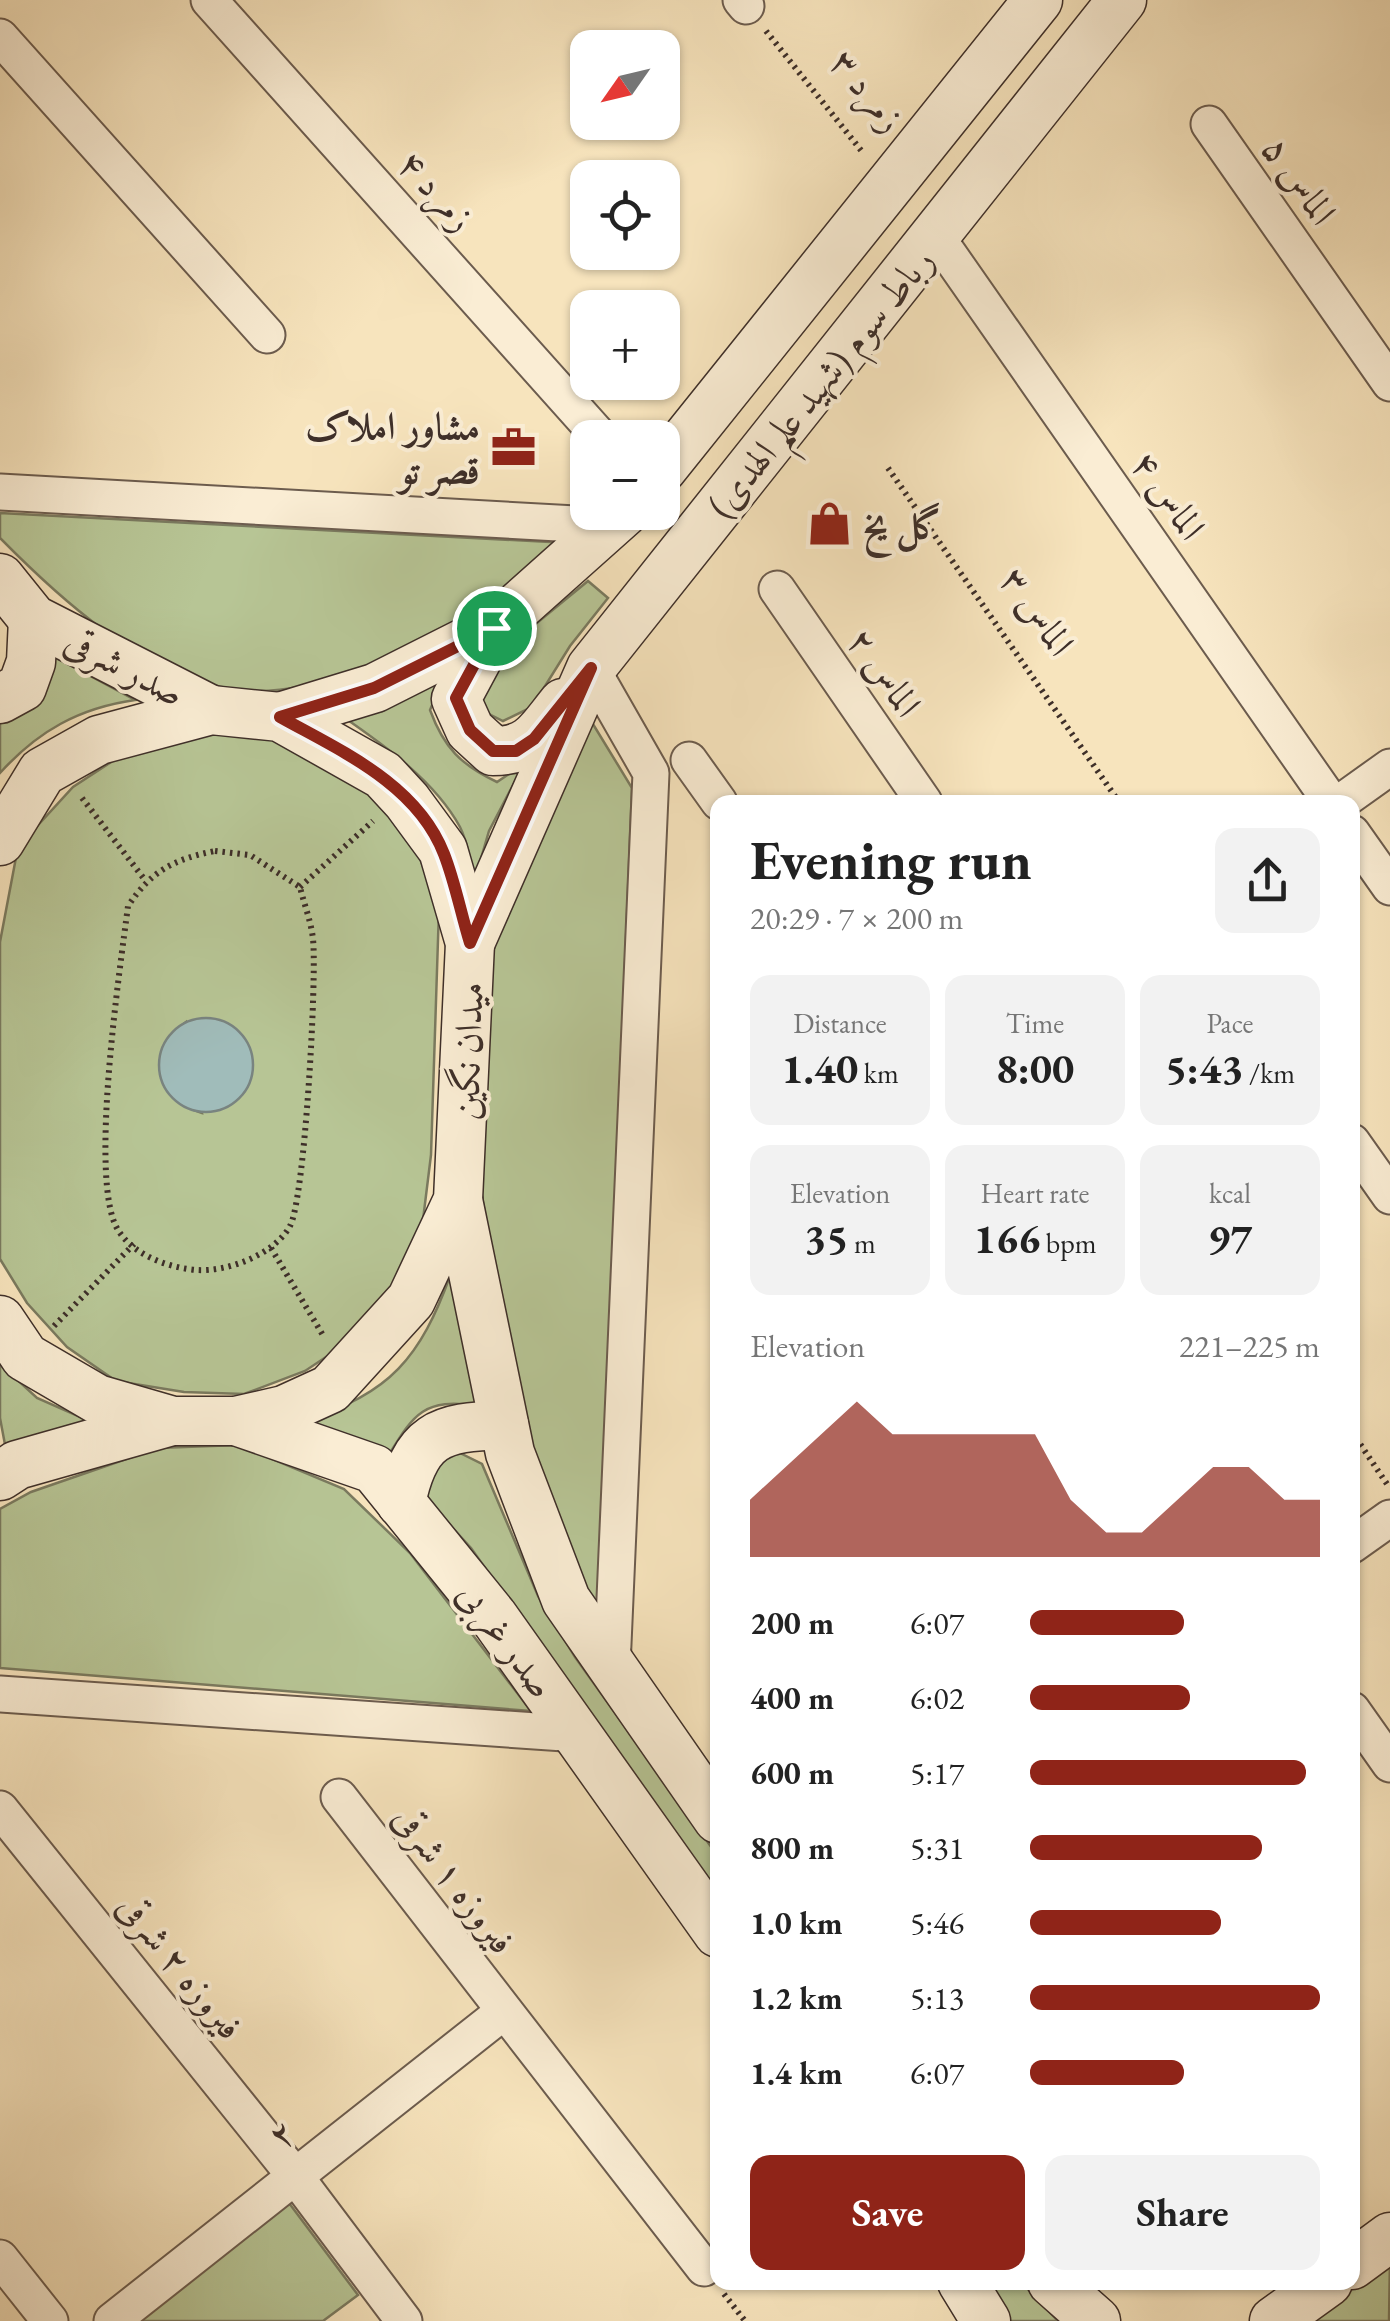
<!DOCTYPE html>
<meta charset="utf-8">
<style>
body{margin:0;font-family:"EB Garamond",Amiri,serif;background:#f2f2f2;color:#222;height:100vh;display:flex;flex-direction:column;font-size:38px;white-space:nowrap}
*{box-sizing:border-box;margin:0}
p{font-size:32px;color:#767676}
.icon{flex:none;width:55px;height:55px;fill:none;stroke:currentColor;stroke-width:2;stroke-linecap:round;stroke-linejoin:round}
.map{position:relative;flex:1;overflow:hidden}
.drawer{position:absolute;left:710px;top:795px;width:650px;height:1495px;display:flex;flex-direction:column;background:#fff;border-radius:20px;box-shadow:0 2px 8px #0004}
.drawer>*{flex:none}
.needle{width:65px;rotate:236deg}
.tools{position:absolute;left:570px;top:30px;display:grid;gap:20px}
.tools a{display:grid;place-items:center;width:110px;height:110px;border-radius:20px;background:#fff;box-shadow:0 2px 8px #0004;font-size:50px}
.pin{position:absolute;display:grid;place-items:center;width:85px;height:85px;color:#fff;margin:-42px;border:5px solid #fff;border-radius:50%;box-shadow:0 2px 10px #0007}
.round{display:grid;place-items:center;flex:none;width:105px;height:105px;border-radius:20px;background:#f2f2f2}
.overview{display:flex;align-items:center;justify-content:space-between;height:170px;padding:0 40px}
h1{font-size:55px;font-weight:700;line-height:75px}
.metrics{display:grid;grid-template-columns:repeat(3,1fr);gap:15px;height:170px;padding:10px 40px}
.metrics div{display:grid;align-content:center;border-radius:20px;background:#f2f2f2;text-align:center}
.metrics b{font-size:42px;font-weight:700}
.metrics small{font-size:28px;font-weight:400}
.metrics p{font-size:28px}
.chart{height:280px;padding:20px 40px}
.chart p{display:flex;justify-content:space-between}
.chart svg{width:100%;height:180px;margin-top:10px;fill:#8f2418;opacity:.7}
.primary-button{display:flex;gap:20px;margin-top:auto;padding:20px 40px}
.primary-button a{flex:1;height:115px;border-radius:20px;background:#8f2418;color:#fff;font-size:40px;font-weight:700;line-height:115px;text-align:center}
.primary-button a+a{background:#f2f2f2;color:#222}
ul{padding:0 40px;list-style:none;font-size:32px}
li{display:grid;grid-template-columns:160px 120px 1fr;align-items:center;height:75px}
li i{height:25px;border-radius:12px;background:#8f2418}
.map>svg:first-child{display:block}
.green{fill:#b7c595;stroke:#7a7a5f;stroke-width:2.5;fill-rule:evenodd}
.water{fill:#a0bcba;stroke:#798480;stroke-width:2.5}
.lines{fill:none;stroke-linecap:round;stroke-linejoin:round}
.street-casing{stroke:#6c5c4e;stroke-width:39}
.secondary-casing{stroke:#3e2f29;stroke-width:51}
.path{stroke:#3e2f29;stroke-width:6;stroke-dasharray:2.5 5;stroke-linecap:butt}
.street{stroke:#faedd4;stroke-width:35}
.secondary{stroke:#faedd4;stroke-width:48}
.route-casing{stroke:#fff;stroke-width:20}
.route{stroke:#8f2418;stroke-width:12}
.labels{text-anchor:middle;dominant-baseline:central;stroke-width:8;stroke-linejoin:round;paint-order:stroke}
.street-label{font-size:38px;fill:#3e2f29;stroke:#faedd4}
.poi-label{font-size:38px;font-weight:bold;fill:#3e2f29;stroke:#faedd4;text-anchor:end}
</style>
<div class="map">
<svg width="1390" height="2321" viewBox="0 0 1390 2321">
<rect width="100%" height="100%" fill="#f7e4bd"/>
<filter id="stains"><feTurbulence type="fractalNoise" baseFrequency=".002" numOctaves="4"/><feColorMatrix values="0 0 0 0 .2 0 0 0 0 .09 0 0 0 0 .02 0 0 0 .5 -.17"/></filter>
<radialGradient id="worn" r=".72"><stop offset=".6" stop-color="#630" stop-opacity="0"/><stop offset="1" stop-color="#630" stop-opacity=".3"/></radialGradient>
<g class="green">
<path d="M0,513L569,543C539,566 511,595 479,614C413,652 304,704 226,688C138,670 61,600 0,538Z"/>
<path d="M588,581L608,598L570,646L532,707L503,721L489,714L482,703L493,659Z"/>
<path d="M55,657L135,700C79,708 38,731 0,773V722L49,676Z"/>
<path d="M445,675L430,710C444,748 461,765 497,782L524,764L489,831L475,879C470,863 468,842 460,827C435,781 384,745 342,716L382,711Z"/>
<path d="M585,711L632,788L599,1615L564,1550L522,1421L479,1180L493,945Z"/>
<path d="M205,731L256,732L328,760L371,792L413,840L439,909L431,1155L421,1236L390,1294L347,1343L305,1371L244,1394L184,1392L116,1381L67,1347L27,1303L0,1259V942L18,847L73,787L131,749ZM186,1022L202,1113C154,1100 145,1050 186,1022Z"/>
<path d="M450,1276L478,1406C421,1397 413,1416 385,1461L305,1420C390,1395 421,1356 450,1276Z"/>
<path d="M0,1364L37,1398L94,1423L6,1450L0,1418Z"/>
<path d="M239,1445L344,1489L410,1553L531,1711L0,1668V1509L31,1492L158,1448Z"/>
<path d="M456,1451L482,1464L538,1596L575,1657L717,1855V1894L471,1548L427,1500L430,1463Z"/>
<path d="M289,2203L358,2295L323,2321H134Z"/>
<path d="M1390,2258L1389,2321H1307Z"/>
<path d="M985,2283H1022L1058,2321H1007Z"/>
</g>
<circle class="water" cx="206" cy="1065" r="47"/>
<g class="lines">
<defs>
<g id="street">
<path d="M209,0L601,438"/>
<path d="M741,0L746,6"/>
<path d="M0,37L267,335"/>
<path d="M1209,124L1390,383"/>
<path d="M936,236L1331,802"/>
<path d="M0,492L612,526"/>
<path d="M777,589L924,802"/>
<path d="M591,668L651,773L612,1667"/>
<path d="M689,760L719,802"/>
<path d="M1341,802L1390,767"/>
<path d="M1352,833L1390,887"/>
<path d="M1352,1142L1390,1196"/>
<path d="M1352,1545L1390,1518"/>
<path d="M0,1694L579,1734"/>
<path d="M1352,1710L1390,1764"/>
<path d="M339,1797L704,2268"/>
<path d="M0,1809L295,2176L404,2321"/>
<path d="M0,2258L50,2321"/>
<path d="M112,2321L502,2013"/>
</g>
<g id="secondary">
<path d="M662,469L1038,0"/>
<path d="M0,578L33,619L211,710"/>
<path d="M494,628L456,699L470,730L493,751C532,751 540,731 563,703"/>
<path d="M0,699L22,687L31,662L33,619"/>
<path d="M280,717L375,688L494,628L624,512"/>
<path d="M0,841L42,772L99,740L211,710L280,717L383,775L407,801L443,850L470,943L458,1200L411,1300L330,1389L284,1410L236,1421H173L97,1399L25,1357L0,1320"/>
<path d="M470,943L591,668L1122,0"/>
<path d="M458,1200L510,1453L566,1600L718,1819"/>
<path d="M236,1421L374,1469L493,1616L718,1933"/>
<path d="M0,1476L17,1465L172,1421"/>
<path d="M401,1503C415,1435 438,1427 504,1425"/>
<path d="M1352,2265L1390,2237"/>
<path d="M962,2282L986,2321"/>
<path d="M1052,2282L1096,2321"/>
<path d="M1274,2321L1328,2282"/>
</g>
</defs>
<use href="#street" class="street-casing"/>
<use href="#secondary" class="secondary-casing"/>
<g class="path">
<path d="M766,31L864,154"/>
<path d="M888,468L1119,802"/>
<path d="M82,798L145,880"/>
<path d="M215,851L250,855L300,887C304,904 311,921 313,939C317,977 305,1198 290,1226C275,1254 228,1272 197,1270C170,1268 134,1256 118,1230C88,1182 120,969 128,906C151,871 174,859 215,851Z"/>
<path d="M300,887L373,821"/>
<path d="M271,1248L324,1337"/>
<path d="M54,1326L134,1244"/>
<path d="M1352,1432L1389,1487"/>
<path d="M724,2294L745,2321"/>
</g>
<use href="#street" class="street"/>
<use href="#secondary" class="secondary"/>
</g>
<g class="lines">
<defs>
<path id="route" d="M494,628L456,698L470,730L493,751H516L534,739L591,668L470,943C461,914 455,882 444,854C417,784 341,751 280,717L374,688Z"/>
</defs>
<use href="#route" class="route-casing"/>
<use href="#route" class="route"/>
</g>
<defs>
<symbol id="office-bare" viewBox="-9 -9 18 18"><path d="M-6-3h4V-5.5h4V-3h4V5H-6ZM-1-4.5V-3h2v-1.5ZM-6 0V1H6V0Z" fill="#8f2418" stroke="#faedd4" stroke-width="2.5" paint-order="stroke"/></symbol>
<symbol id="shop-bare" viewBox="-9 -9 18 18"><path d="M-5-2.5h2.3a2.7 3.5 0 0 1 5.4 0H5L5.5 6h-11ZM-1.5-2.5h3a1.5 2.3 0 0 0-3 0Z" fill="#8f2418" stroke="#faedd4" stroke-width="2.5" paint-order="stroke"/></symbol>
</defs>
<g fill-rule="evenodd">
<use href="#office-bare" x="482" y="416" width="63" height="63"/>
<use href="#shop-bare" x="798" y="492" width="63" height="63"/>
</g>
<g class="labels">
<g class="street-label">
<text transform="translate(868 90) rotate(51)">زمرد ۳</text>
<text transform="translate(1300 180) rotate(55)">الماس ۵</text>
<text transform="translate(437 190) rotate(48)">زمرد ۴</text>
<text transform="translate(820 382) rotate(-51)">رباط سوم (شهید علم الهدی)</text>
<text transform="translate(1169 495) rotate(55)">الماس ۴</text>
<text transform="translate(1038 611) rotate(55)">الماس ۳</text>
<text transform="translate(125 666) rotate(27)">صدر شرقی</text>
<text transform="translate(885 672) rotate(55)">الماس ۲</text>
<text transform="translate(467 1051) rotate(-88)">میدان نگین</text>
<text transform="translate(507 1639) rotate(53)">صدر غربی</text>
<text transform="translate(455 1879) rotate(53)">فیروزه ۱ شرقی</text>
<text transform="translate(181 1966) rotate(51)">فیروزه ۲ شرقی</text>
<text transform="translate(281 2133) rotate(-38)">۲</text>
</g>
<g class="poi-label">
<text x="480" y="425">مشاور املاک<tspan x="480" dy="44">قصر تو</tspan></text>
<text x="863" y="524" text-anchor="start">گل یخ</text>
</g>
</g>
<rect width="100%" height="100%" filter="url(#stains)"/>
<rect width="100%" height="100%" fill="url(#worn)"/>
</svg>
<div class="tools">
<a><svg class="needle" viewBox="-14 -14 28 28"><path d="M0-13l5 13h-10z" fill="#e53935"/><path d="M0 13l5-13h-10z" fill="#767676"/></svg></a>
<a><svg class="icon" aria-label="locate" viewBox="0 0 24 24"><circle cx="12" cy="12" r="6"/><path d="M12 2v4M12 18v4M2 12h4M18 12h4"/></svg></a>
<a>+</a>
<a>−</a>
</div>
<div class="pin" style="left:494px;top:628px;background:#1e9e55"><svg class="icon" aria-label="arrive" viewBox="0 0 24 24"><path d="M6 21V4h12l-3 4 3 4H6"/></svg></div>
<section class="drawer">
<div class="overview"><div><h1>Evening run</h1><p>20:29 · 7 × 200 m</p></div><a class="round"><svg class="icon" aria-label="share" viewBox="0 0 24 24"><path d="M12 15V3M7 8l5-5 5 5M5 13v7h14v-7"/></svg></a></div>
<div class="metrics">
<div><p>Distance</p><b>1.40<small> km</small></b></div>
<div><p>Time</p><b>8:00</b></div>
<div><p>Pace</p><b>5:43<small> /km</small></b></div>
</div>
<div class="metrics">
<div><p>Elevation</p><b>35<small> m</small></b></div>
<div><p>Heart rate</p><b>166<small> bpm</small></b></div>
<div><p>kcal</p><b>97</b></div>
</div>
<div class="chart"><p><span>Elevation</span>221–225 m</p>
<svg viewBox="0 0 160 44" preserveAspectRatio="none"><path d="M0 44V30L10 22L20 14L30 6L40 14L50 14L60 14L70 14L80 14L90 30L100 38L110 38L120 30L130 22L140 22L150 30L160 30V44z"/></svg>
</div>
<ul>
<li><b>200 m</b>6:07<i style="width:53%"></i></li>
<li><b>400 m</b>6:02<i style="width:55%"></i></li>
<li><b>600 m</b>5:17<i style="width:95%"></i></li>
<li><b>800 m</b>5:31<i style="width:80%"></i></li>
<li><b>1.0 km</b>5:46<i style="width:66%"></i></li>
<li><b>1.2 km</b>5:13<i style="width:100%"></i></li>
<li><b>1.4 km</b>6:07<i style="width:53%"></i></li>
</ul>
<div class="primary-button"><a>Save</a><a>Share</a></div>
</section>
</div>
